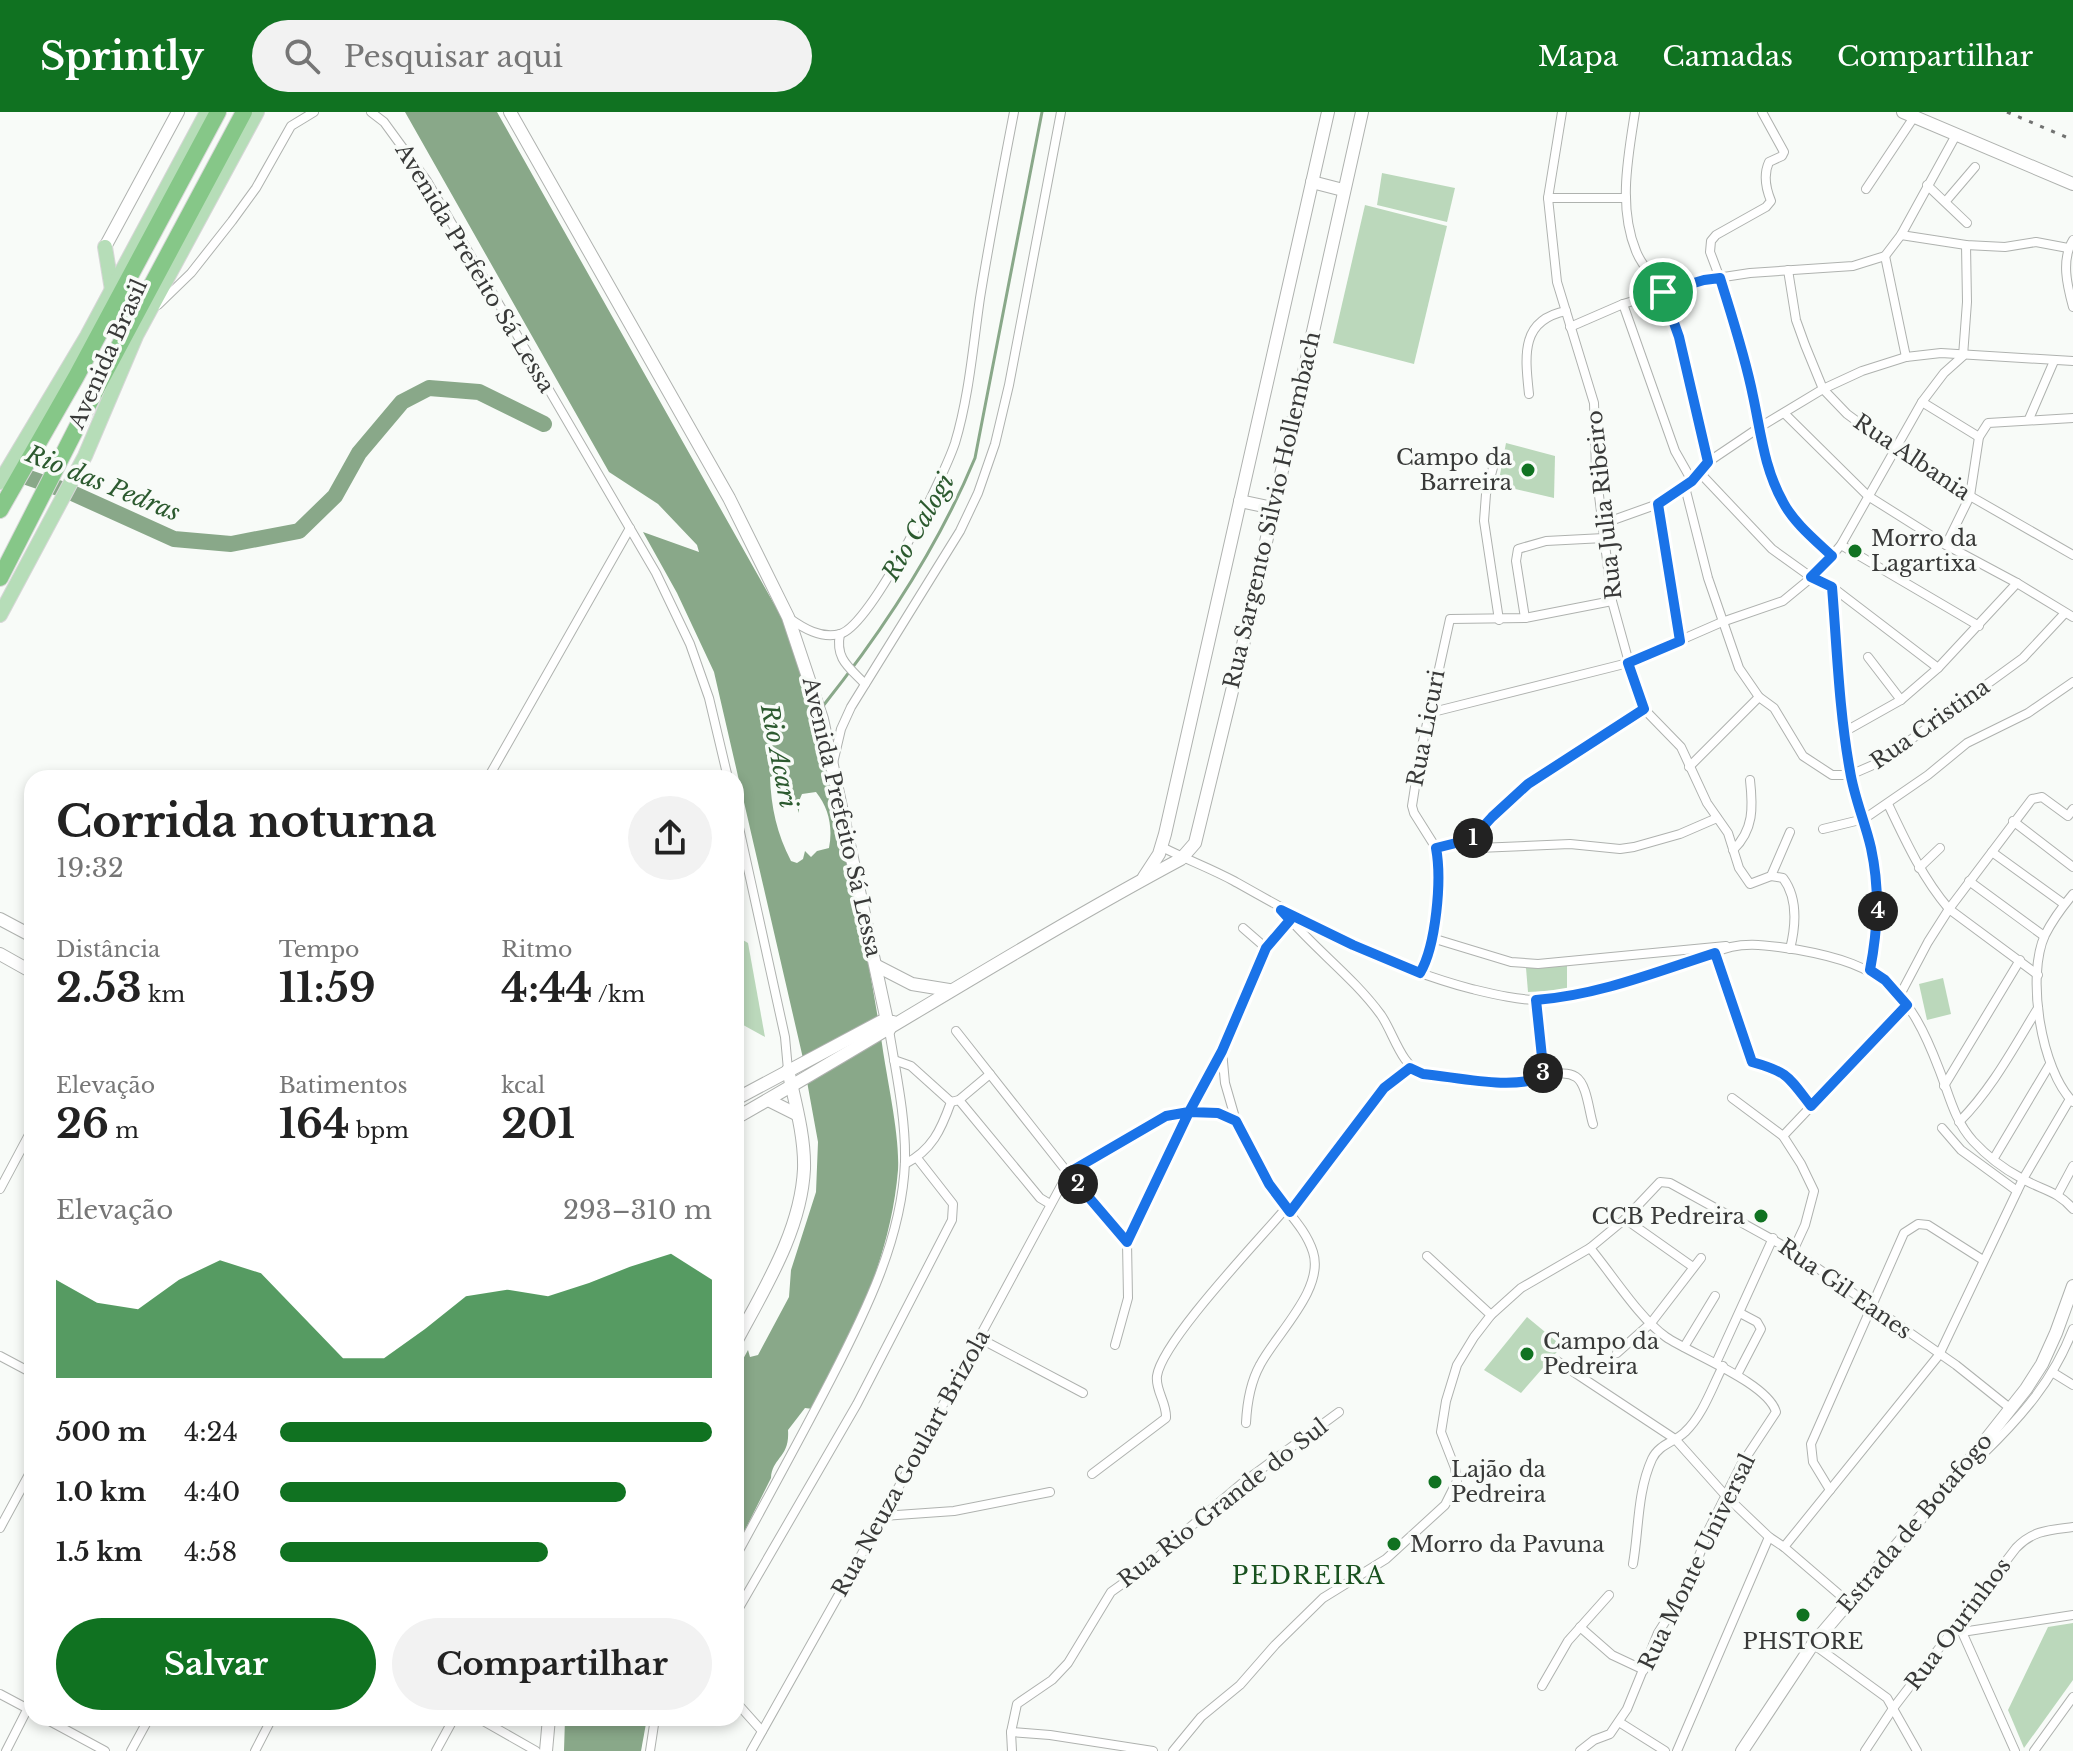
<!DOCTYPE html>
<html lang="pt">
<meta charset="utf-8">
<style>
body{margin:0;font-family:"Libre Baskerville",serif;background:#f2f2f2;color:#222;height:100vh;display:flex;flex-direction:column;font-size:30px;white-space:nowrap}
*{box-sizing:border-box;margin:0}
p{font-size:26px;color:#767676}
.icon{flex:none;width:44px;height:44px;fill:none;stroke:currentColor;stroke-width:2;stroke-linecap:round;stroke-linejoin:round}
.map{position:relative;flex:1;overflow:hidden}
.side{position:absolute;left:24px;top:658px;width:720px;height:956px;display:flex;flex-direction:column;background:#fff;border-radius:24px;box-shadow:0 4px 12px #0003}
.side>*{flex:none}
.pin{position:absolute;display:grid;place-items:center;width:68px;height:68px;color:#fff;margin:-34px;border:4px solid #fff;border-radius:50%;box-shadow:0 2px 8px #0007}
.km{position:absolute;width:40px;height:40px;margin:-20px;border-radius:50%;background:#222;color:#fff;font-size:22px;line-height:40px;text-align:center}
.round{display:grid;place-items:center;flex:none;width:84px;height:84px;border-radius:42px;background:#f2f2f2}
.summary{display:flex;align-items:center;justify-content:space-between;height:136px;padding:0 32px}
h1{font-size:44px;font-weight:700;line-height:60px}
.figures{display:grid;grid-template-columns:repeat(3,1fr);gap:12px;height:136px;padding:8px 32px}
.figures div{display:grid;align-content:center}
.figures b{font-size:40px;font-weight:700}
.figures small{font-size:22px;font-weight:400}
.figures p{font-size:22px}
.chart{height:224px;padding:16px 32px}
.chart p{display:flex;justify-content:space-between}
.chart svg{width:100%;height:144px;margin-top:8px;fill:#107221;opacity:.7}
.button{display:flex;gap:16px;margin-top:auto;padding:16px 32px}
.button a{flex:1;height:92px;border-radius:48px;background:#107221;color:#fff;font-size:32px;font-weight:700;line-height:92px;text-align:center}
.button a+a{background:#f2f2f2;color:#222}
ul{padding:0 32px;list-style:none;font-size:26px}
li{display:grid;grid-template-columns:128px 96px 1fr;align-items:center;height:60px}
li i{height:20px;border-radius:10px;background:#107221}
header{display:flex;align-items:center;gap:48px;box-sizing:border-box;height:112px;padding:0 40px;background:#107221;color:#fff}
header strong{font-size:38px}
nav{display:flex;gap:44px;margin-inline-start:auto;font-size:28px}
.search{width:560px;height:72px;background:#f2f2f2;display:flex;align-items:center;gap:20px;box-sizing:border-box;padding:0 28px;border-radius:44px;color:#767676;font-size:30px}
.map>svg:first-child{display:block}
.green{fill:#bbd8bb}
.water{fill:#89a889;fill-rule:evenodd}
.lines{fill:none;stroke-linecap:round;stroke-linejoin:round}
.stream{stroke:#89a889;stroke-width:3}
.river{stroke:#89a889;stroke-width:16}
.street-casing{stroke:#afb2af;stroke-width:10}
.secondary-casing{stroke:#afb2af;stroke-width:14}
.primary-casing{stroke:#d7d7d7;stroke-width:16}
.highway-casing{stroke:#d7d7d7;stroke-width:18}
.street{stroke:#fff;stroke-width:8}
.secondary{stroke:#fff;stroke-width:12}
.primary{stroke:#b6ddb8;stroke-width:14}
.highway{stroke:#86c788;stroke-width:16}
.rail{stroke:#717271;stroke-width:3;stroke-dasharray:4 8;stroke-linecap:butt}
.route-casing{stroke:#fff;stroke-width:16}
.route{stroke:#1a73e8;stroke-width:10}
.poi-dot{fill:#107221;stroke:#f8fbf8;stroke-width:3}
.labels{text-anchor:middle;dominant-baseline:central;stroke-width:7;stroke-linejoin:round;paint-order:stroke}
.street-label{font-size:22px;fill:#383938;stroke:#f8fbf8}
.poi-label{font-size:22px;fill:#383938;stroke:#f8fbf8;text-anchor:start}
.water-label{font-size:24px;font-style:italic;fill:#2c5a2f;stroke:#f8fbf8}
.neighbourhood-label{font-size:24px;letter-spacing:2px;fill:#19511f;stroke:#f8fbf8}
</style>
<header>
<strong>Sprintly</strong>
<div class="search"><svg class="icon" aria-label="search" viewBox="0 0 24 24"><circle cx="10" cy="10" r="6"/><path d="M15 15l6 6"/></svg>Pesquisar aqui</div>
<nav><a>Mapa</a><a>Camadas</a><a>Compartilhar</a></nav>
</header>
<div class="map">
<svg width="2073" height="1639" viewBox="0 0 2073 1639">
<rect width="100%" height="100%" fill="#f8fbf8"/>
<g class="green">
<path d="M1382,61L1455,76L1447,110L1377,93Z"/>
<path d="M1365,93L1447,114L1414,252L1333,231Z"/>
<path d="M1506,331L1555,344L1554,386L1498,373Z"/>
<path d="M736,824L748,831L765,925L736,909Z"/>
<path d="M1567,854V878L1528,880L1526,856Z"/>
<path d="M1943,866L1951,902L1927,908L1919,872Z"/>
<path d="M1527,1205L1562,1234L1521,1281L1484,1258Z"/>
<path d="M2073,1511V1568L2024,1636L2008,1598L2048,1515Z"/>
</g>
<g class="water">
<path d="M405,0H497L786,513C828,650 860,790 882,932C887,968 900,1024 898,1058C891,1144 853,1223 813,1297L805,1296L788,1318C790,1346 772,1345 771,1366L736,1436V1260L748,1238L750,1245L758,1243L789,1185L791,1158L816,1080L818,1030L802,942L714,560L677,481L643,420L699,440L697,433L658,392L609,360ZM780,661L787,665L799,701V689L802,682L816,680C829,696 833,716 829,736L817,739L811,745L805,739L803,747L797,751L791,749C777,722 771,695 770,665Z"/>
<path d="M565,1606H647L641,1639H564Z"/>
</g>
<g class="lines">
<path class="stream" d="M823,594C881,521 939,433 975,346L1042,0"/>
<path class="river" d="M9,359L70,380L174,427L231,432L299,419L335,384L359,341L402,290L429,276L479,280L544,312"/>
<defs>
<g id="street">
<path d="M371,0L384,10L427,69L656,461L690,532L709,586L728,666"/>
<path d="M1562,0L1548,86L1557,170L1594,291L1596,359L1612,489L1638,583L1644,597L1681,635L1707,691L1728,721L1739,756L1750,772L1771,764L1790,720"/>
<path d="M1635,0C1628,45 1618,95 1636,139C1642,155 1654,165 1663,179C1670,193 1675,211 1679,225C1692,266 1698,309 1708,350"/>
<path d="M1762,0L1784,40L1782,44L1769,50C1763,63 1766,77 1771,89L1766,95L1716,123L1711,129L1710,140C1728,186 1742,234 1753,282C1761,319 1764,355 1782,389C1794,411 1815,427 1832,444"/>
<path d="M1927,73L1967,111"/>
<path d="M1866,77L1914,5"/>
<path d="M1548,86H1626"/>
<path d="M1946,89L1975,55"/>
<path d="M1901,123L1966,133L2005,135L2036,130L2068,136"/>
<path d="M2073,128C2061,148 2067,173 2073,195"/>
<path d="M1885,144L1906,245"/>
<path d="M1788,158L1796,208L1805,233L1823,277L1847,302L1896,338L1970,384L2073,443"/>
<path d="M1623,192L1675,339L1692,369"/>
<path d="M158,193L191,161L232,109L256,76L291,14L314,0"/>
<path d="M1570,215L1623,192L1704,168L1750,161L1853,154L1885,144L1901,123L1956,23"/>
<path d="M1529,282C1525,244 1520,208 1566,199"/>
<path d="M1922,290L1979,325"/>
<path d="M1784,301L1868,384L1946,433L2017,471L2073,505"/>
<path d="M2029,307L2054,249"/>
<path d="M1495,348L1486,382L1484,409L1499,508"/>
<path d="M1700,361L1772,437L1811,465L1832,475L1938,556"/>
<path d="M1685,375L1708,466L1739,556L1759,585L1774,596L1803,644L1832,663H1850L1880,650L2023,546L2065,501"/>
<path d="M1658,392L1680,529"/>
<path d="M1602,412L1658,392L1692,369L1708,350L1760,315L1823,277L1862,259L1906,245L1941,241L2073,249"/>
<path d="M1841,433L1979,514"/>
<path d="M1946,433L1970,384L1979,325L1988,311L2073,306"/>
<path d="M1832,475L1844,620L1850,663L1875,760L1879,796L1870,858"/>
<path d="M789,506C803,516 821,527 840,522C871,514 944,364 955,331C969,285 973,234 980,186C990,124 1002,62 1014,0"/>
<path d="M1525,506L1516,449L1518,437L1546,429L1604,426"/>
<path d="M840,522C835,547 849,555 865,572"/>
<path d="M1868,545L1901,588"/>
<path d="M1429,601L1628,551L1722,510L1783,489L1817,461L1841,433L1922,290L1944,261L1963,244L1967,190L1966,133"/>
<path d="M1844,620L1901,588L1938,556L2017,471"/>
<path d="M833,651L841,617L851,595L960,419L978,381L995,332L1009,273L1061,0"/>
<path d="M1689,655L1759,585"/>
<path d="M488,666L630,416"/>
<path d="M1888,692C1906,730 1922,765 1949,797L2038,863"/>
<path d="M736,702L785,925L788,958"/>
<path d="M2013,709L2073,755"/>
<path d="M1823,717L1864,707L1928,663L1967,631L2028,601L2073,570"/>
<path d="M1472,727L1492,705L1528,672L1644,597"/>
<path d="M1162,735C1185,747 1210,756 1234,769C1312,813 1384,854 1472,877C1493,882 1517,888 1539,888C1599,886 1658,859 1715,841C1739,827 1773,834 1799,838C1883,853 1909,878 1939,957C1949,982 1954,1008 1973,1029C1986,1043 2004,1057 2021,1066C2041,1078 2057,1078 2073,1097"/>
<path d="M1436,736L1472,727L1478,736L1570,732L1620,737L1634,735L1680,722L1717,706"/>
<path d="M1733,738C1754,718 1753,695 1750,668"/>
<path d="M1992,740L2064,792"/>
<path d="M1919,756L1940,736"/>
<path d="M1771,764L1783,766C1798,786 1796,813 1790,837"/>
<path d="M1969,769L2044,824"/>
<path d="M2073,782C2063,794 2052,809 2045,823C2026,864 2041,958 2073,990"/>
<path d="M1287,804C1317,839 1354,866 1381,903C1394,922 1401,954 1423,962C1455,965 1490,973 1522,971C1538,970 1560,955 1576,965C1587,972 1589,1000 1593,1012"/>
<path d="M1243,816L1266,836"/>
<path d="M1432,826L1511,850L1538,852L1726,834"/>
<path d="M1715,841L1752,950L1768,953L1784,962L1811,994"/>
<path d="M1420,861C1439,829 1437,783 1438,747L1436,736L1414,701L1412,694L1420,643L1450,507L1525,506L1612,489"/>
<path d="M1900,883L1928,830L1949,797L2032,687L2042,685L2068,704L2073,697"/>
<path d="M1536,888L1544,964"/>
<path d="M956,919L1068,1061L1127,1130"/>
<path d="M894,948L911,954L951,990L959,988L990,962"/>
<path d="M1944,974L2020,848"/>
<path d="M1732,986L1783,1024L1801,1052L1814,1079L1805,1113L1793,1139"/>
<path d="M959,988L1040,1086L1050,1092"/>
<path d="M1236,1009C1249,1034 1260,1061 1276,1084C1289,1102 1306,1118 1313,1140C1325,1177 1276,1222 1260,1253C1250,1271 1247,1291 1246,1311"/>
<path d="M1959,1010C1992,977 2014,935 2038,896"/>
<path d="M1942,1016L1961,1038L2017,1079"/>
<path d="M1783,1024L1907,893"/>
<path d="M1994,1046L2050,952"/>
<path d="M905,1052C932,1038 941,1018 951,990"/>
<path d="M0,1077L32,1017"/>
<path d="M2058,1082L2073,1054"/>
<path d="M1290,1100L1384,976L1410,956"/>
<path d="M1625,1107L1693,1155"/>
<path d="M1427,1144L1491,1203"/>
<path d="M979,1226L1083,1281"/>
<path d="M1115,1233L1128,1186L1127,1130L1222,939L1259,851L1266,836L1290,808"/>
<path d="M1684,1235L1715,1184"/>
<path d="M1617,1241L1651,1211L1701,1146"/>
<path d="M0,1244L32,1261"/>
<path d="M1557,1249L1675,1327L1726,1384L1769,1425L1784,1435L1848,1490"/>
<path d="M1716,1251L1773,1126"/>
<path d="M2052,1260L2073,1273"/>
<path d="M1737,1263L1761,1217L1757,1210L1740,1201"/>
<path d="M1973,1347L1982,1343C2021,1305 2053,1269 2073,1217"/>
<path d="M1092,1362L1166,1306C1167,1291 1155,1278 1157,1264C1162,1229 1259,1128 1286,1096"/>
<path d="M1830,1378L1813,1350L1811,1332L1904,1121L1918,1112L1928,1113L1983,1148"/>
<path d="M883,1404L954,1399L1050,1380"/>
<path d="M0,1416L32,1357"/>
<path d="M1784,1435L1939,1243L2023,1067L2070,987"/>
<path d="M736,1444C768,1385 800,1327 831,1267C865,1201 902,1127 905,1050C906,1006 896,961 889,918"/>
<path d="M1633,1452C1639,1418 1637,1380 1652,1347C1659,1332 1675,1330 1685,1320C1703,1303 1712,1275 1723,1254"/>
<path d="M736,1501L857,1292L952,1108L953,1092L917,1046"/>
<path d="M1580,1515L1612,1543L1644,1558"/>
<path d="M1957,1516L1962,1520L2015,1639"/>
<path d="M1962,1520L2073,1503"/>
<path d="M1813,1532L1887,1586L1917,1639"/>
<path d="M1542,1574L1568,1529L1609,1483"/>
<path d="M0,1582L32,1599"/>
<path d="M736,1590L762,1619"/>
<path d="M44,1606L105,1639"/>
<path d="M478,1606L536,1639"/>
<path d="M1619,1610L1665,1639"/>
<path d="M1011,1620L1050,1623L1153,1639"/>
<path d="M6,1639L32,1588"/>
<path d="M131,1639L149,1606"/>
<path d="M255,1639L272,1606"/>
<path d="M436,1639L454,1606"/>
<path d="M650,1639L655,1606"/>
<path d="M751,1639L883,1404L1068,1061L1166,1004L1189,1000L1218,1001L1236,1009L1225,971L1222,939"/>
<path d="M1012,1639L1011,1620L1017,1592L1052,1568L1068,1551L1111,1480L1153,1450L1182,1422L1241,1372L1339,1300"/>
<path d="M1173,1639L1201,1605L1240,1573L1275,1533L1323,1486L1386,1447L1445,1393L1457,1369L1455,1356L1441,1320L1446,1289L1457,1253L1474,1225L1491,1203L1521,1176L1590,1136L1625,1107L1660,1070L1670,1071L1793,1139L1956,1253L2011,1297"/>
<path d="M1580,1639L1594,1628L1610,1622L1627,1597L1658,1521L1689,1472L1708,1419L1741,1353L1776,1300C1768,1271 1691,1242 1666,1225C1640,1207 1611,1161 1590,1136"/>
<path d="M1677,1639L1769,1425"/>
<path d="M1865,1639L1894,1595L2016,1436C2033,1418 2050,1418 2073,1415"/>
<path d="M2034,1639L2073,1585"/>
</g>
<g id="secondary">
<path d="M510,0L729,386L788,505L822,607L889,918"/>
<path d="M1903,0L2073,72"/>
<path d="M1312,70L1343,78"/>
<path d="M105,135L178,0"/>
<path d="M1240,389L1273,396"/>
<path d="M1144,765L1159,742L1165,722L1328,0"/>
<path d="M0,807L32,824"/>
<path d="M0,842L32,860"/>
<path d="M877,854L912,872L949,878"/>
<path d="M736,987L882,909L893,910"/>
<path d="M768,988L796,1002"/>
<path d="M736,1006C885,921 1030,828 1181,747L1195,731L1241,542L1362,0"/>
<path d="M736,1230C764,1177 801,1119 804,1057C805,1025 795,990 788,958"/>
<path d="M546,1639L549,1606"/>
<path d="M1742,1639L1813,1532L1969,1349L2026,1277L2042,1252L2056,1221L2073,1174"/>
</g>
<g id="primary">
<path d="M105,135L112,178"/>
<path d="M0,370L87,224L207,0"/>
<path d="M0,503L85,344L136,224L257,0"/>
</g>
<g id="highway">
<path d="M0,398L76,265L218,0"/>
<path d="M0,466L103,264L244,0"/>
</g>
</defs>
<use href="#street" class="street-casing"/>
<use href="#secondary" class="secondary-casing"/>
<use href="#primary" class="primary-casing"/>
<use href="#highway" class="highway-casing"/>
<use href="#street" class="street"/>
<use href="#secondary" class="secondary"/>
<use href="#primary" class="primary"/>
<use href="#highway" class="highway"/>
<path class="rail" d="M2007,0L2073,28"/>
</g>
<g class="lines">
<defs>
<path id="route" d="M1663,180L1679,225L1708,350L1692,369L1658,392L1680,529L1628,551L1644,597L1528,672L1492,705L1472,727L1436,736C1442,768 1436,834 1420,861L1353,833L1281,798L1290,808L1266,836L1222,939L1189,1000L1166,1004L1068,1061L1127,1130L1189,1000L1218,1001L1236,1009L1269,1072L1290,1100L1384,976L1410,956L1423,962C1457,965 1514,979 1544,964L1536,888C1599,883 1656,860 1715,841L1752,950C1788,960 1788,964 1811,994L1907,893L1885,868L1870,858C1878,816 1880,778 1871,736C1865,710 1854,685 1850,659C1839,599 1837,536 1832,475L1811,465L1832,444C1815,428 1794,411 1783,390C1764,356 1761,321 1753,284C1745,244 1732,205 1720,166L1704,168L1663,180"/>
</defs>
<use href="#route" class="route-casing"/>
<use href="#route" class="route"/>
</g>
<g class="poi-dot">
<circle cx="1528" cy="358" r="8"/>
<circle cx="1855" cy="439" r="8"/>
<circle cx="1761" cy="1104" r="8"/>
<circle cx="1527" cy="1242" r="8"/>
<circle cx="1435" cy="1370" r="8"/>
<circle cx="1394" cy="1432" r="8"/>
<circle cx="1803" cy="1503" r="8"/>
</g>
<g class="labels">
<g class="street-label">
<text transform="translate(475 156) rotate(59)">Avenida Prefeito Sá Lessa</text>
<text transform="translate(108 242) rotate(-66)">Avenida Brasil</text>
<text transform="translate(1912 345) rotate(34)">Rua Albania</text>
<text transform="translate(1604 393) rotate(-96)">Rua Julia Ribeiro</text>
<text transform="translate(1272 398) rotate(-77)">Rua Sargento Silvio Hollembach</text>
<text transform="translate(1930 612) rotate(-35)">Rua Cristina</text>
<text transform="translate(1426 616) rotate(-79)">Rua Licuri</text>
<text transform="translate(842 705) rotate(77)">Avenida Prefeito Sá Lessa</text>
<text transform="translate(1845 1177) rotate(35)">Rua Gil Eanes</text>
<text transform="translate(911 1351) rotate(-61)">Rua Neuza Goulart Brizola</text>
<text transform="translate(1223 1391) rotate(-38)">Rua Rio Grande do Sul</text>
<text transform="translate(1915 1411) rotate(-50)">Estrada de Botafogo</text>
<text transform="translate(1697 1450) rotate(-64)">Rua Monte Universal</text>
<text transform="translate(1958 1512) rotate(-53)">Rua Ourinhos</text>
</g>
<g class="poi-label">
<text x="1512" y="345" text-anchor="end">Campo da<tspan x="1512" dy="25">Barreira</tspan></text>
<text x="1871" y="426">Morro da<tspan x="1871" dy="25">Lagartixa</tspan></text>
<text x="1745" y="1104" text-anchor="end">CCB Pedreira</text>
<text x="1543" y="1229">Campo da<tspan x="1543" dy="25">Pedreira</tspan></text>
<text x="1451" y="1357">Lajão da<tspan x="1451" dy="25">Pedreira</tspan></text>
<text x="1410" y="1432">Morro da Pavuna</text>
<text x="1803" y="1529" text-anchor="middle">PHSTORE</text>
</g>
<g class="water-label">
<text transform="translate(103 371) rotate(22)">Rio das Pedras</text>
<text transform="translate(918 415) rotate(-60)">Rio Calogi</text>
<text transform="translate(779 644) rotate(79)">Rio Acari</text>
</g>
<g class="neighbourhood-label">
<text x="1309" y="1463">PEDREIRA</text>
</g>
</g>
</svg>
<div class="pin" style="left:1663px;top:180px;background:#1e9e55"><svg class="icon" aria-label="arrive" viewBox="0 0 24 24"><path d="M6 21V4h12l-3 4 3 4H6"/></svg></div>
<b class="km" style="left:1473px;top:726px">1</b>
<b class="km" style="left:1078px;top:1072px">2</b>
<b class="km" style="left:1543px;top:961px">3</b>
<b class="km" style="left:1878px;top:799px">4</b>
<section class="side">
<div class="summary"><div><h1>Corrida noturna</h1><p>19:32</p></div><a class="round"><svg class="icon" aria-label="share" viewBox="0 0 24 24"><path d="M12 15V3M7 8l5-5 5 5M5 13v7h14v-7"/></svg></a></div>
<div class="figures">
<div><p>Distância</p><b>2.53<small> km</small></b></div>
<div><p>Tempo</p><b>11:59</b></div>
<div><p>Ritmo</p><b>4:44<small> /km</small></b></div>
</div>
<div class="figures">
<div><p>Elevação</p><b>26<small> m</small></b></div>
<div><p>Batimentos</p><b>164<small> bpm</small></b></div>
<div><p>kcal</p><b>201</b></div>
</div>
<div class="chart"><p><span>Elevação</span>293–310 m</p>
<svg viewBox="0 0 160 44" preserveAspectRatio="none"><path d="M0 44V14L10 21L20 23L30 14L40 8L50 12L60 25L70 38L80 38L90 29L100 19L110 17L120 19L130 15L140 10L150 6L160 14V44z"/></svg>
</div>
<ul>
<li><b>500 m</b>4:24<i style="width:100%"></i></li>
<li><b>1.0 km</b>4:40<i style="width:80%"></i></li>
<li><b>1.5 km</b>4:58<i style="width:62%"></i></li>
</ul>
<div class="button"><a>Salvar</a><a>Compartilhar</a></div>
</section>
</div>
